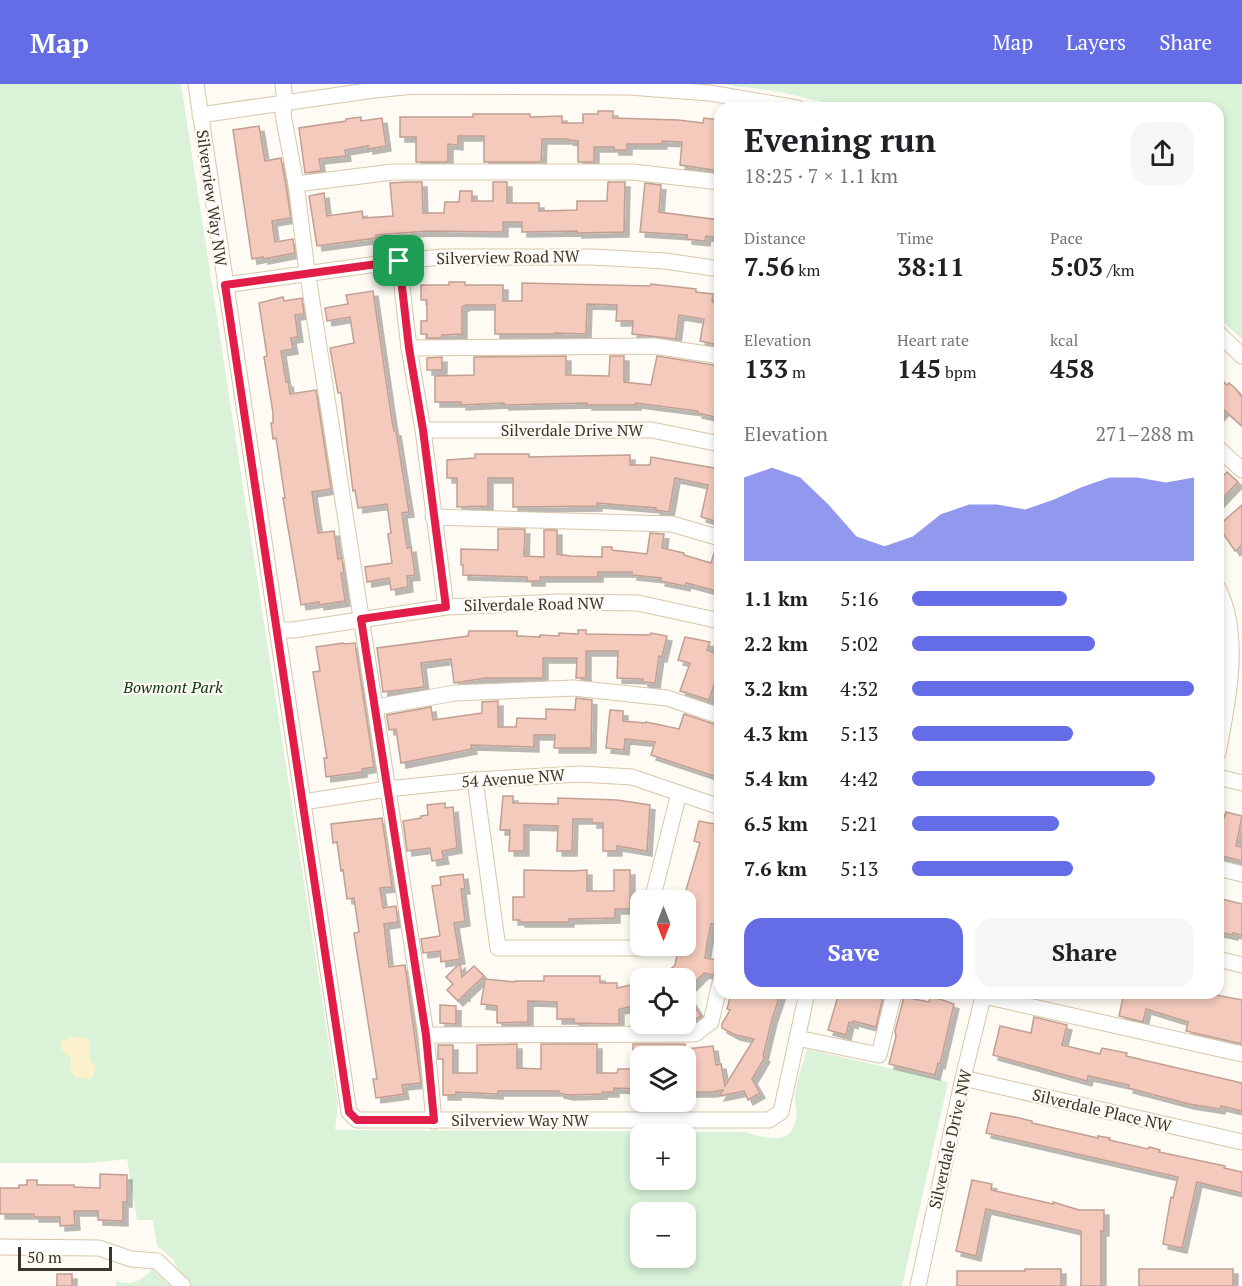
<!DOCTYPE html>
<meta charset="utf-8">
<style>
body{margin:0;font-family:"PT Serif",serif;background:#f6f6f6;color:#202124;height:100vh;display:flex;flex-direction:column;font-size:22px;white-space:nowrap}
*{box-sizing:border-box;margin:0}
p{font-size:20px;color:#757577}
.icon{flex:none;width:33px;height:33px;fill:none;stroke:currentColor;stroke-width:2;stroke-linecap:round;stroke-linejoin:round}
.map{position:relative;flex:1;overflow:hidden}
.details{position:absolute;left:714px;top:18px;width:510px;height:897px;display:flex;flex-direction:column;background:#fff;border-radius:18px;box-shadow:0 3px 9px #0003}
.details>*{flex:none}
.needle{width:39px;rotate:180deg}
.buttons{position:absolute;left:630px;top:806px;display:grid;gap:12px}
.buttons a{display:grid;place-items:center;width:66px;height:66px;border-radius:12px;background:#fff;box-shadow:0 3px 9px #0003;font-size:30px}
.scale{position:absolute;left:18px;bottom:15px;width:94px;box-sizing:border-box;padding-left:6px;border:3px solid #3b3529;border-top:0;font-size:16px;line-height:21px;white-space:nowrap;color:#3b3529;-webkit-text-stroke:4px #fefaf4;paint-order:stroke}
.pin{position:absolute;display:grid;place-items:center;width:51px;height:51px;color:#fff;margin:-26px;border-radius:12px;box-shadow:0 3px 9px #0006}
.round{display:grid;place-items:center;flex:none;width:63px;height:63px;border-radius:18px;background:#f6f6f6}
.summary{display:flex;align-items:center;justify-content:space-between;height:102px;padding:0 30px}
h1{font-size:33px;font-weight:700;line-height:45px}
.figures{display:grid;grid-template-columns:repeat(3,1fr);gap:9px;height:102px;padding:6px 30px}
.figures div{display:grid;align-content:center}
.figures b{font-size:26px;font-weight:700}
.figures small{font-size:16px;font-weight:400}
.figures p{font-size:16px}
.chart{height:168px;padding:12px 30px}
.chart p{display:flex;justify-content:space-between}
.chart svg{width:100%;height:108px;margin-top:6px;fill:#646de6;opacity:.7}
.button{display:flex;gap:12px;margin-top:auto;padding:12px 30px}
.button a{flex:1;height:69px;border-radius:18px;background:#646de6;color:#fff;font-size:24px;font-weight:700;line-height:69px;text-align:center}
.button a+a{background:#f6f6f6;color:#202124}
ul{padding:0 30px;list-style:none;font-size:20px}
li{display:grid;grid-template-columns:96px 72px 1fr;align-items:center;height:45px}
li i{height:15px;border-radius:8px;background:#646de6}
header{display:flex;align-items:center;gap:36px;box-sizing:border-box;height:84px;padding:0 30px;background:#646de6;color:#fff}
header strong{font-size:28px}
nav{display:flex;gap:33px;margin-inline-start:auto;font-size:21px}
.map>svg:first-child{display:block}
.green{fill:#d9f2d8;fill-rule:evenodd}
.sand{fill:#fbf1cc}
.building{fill:#f3cabc;stroke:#c19f92;stroke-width:1.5;filter:url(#shadow)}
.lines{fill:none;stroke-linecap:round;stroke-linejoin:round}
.minor-casing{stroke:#d8c7a9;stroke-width:17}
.minor{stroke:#fff;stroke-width:15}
.route-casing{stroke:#fff;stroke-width:12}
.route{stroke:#e11d48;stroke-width:8}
.labels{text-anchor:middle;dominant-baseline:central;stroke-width:4.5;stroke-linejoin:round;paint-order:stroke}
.street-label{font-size:16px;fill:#3b3529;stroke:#fefaf4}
.park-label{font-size:16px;font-style:italic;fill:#09340d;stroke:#fefaf4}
</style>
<header>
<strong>Map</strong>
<nav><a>Map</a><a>Layers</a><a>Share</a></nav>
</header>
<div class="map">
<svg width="1242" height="1202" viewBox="0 0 1242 1202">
<defs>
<filter id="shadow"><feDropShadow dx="5" dy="5" stdDeviation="0" flood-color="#0004"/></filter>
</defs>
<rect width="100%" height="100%" fill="#fefaf4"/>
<g class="green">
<path d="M0,0H181L338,1019L335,1046L744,1048C763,1052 790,1065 796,1035C798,1028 794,1019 795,1011C797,996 803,980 807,965L948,998L902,1202H191L180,1190L173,1175L157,1162L153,1136H137L127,1075L90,1079H0ZM640,1050H686V1095H640ZM640,1128H686V1173H640Z"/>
<path d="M720,0H1242V255L1218,233V24H850L780,8Z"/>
<path d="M153,1185L170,1202H116V1197C134,1202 140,1197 153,1185Z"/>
</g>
<path class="sand" d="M70,952L90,955V975L95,983L94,992L89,995L75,993L70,985L71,974L61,966V958Z"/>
<g class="building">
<path d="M598,27H613V34L678,36L703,39L704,34L720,36V87L680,81L682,58L662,57V60H627V66H614V63H594V78H578V57L568,56V55H542L541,78H484V52H458V61L448,60V78H416V53H400V33H473V30H530V33L562,32V39H583V30H598Z"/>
<path d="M361,33V37L382,34L386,62L368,65V62L345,66L346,72L319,75L321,87L305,89L299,44L346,37V35Z"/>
<path d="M259,42L265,77L281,74L286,102L291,134L272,137L275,158L293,155L295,169L263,175V173L252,175L233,46Z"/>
<path d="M407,98H422L423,129H444L445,118H459L460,107H472V117H493V98H507V119H539V127L577,126V117H607L608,98H625L624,148L577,149V147L522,148V138H503V148L427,147L376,151V154L317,162L309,112L324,109L327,132L362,127L363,134L393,132L390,99Z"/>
<path d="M645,99L661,101L659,128L720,136V154L706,152L705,157L687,155V151L640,148Z"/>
<path d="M449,198H465V201H503V217H522V199L650,202L651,200L696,205V208L713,210L712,218L720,220L718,261L700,257L704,235L679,231L676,255L632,250L633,237H616L617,221L587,220L586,250L555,249V250H495V221H466L462,223V250L442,251V254H427V250H421V237H427V216H421V201H449Z"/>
<path d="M373,207L392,337L394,347H396L409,428L402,429L407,464L411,463L415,491L407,492L408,503L391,506L389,494L367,498L365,483L392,479L388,450L391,449L387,420L358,424L355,406L353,407L341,309H338L330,264L354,259L350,233L327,237L325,224L348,220L346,211Z"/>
<path d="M283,213L284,217L302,214L304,230L295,231L298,253L291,254L293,265L281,267L286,298H288L290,310L316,306L331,405L312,408L318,449L334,447L338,475L342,474L344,489H341L345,517L319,521V518L301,521L283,414H285L276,354L273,355L271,339H273V329L264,273L267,272L259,219Z"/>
<path d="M566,272V291L609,292L610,272H624V298L651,301L657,272L720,282L716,306L720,307V334L697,329L698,327L636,319V321H587V319L504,321V319L461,321V318H435V292L474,291V273Z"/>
<path d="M442,273V286H427V274Z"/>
<path d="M1218,293L1227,301L1229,299L1234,303L1242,313V342L1224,326L1218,333Z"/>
<path d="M475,370H529V373L630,371V381H650L651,373L720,385V413L715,437L701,433L708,401L675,394L669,428L655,426L656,424L597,419V422L513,423V394H488V422L457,423V394H447V376L475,374Z"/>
<path d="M1227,388L1238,398L1218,419V398Z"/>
<path d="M1242,421V461L1235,467L1218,442Z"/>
<path d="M498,445H525L524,472L544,473V446H557V470L570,472L602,473V463H612V466L647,470L650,449L664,450L662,464L684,469V471L711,479L716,463L720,464V508L686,499L685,502L660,497L661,494L632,491V488H598V493H540V497H527V493L463,491V481H461V465L498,466Z"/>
<path d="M578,546H586V550L650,551L651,549L667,552L662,573L659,572L655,599L643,598V595L617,594L618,567H586V594H576L577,574H543V594H486L454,599L451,575L421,579L424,603L383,608L377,564L468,552L469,547H517V552L540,553V551L559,552V549L578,550Z"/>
<path d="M685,553L710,558L707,566L720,571V593L717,592L709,616L680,607L690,579L678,576Z"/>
<path d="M343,559L344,560L355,559L374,683L362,685V688L326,693L324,674H327L313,588L320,587L316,563Z"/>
<path d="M576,614L592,616L591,664H554L555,651H534V663L471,661L472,665L401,679L396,645L389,646L387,634V631L431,623L433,636L482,629V618L498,617V643H516L517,634L546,635V625L575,626Z"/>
<path d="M610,626L623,627V637L646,639V638L679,645L684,630L720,642V694L651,671L655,658L625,655L624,666L606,664Z"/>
<path d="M503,712H513V719L558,720V714L617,716L650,721L647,767L617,762V767H603V739H592V735H573L572,767H557L558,742L524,741V767H509L510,746H500Z"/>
<path d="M445,719V724L453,723L457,764L442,767L444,775L432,777L430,764L407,767L403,737L421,734V732L428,731L427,721Z"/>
<path d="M1226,728L1242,732L1236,762L1242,763V777L1218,771V751Z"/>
<path d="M382,734L392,803L380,804L383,824L396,822L398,838L384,840L389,883L405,881L421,999L402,1001L404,1010L376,1014L373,995H377L354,849L359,848L354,814L347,815L343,786L341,787L337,758L333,759L331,740Z"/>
<path d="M699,737L715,740L714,745L720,746V842L711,840L707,860L705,874L717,876L714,891L704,889L686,907V894H661L675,881L679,861H686V816H683L700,759L694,757Z"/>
<path d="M524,786L572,787L587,786V807H614V786H630V825H615V834L569,835V838H520V836H513V813H524Z"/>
<path d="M463,790L465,805H461L465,837L454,839L460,875L441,878L440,867L423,869L421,855L440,852L432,802L441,801L440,793Z"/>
<path d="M1218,814L1242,820V851L1233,849V851L1218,848Z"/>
<path d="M460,879L462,893L474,882L484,892L465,910V913L464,911L458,917L447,906L453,900L446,893Z"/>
<path d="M544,892H600V899H617V904L640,899V921L619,925V940L574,939V935H557V918L528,917V938L497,939V922L481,920L485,895L515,898V897H544Z"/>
<path d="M686,909L701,932L688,940H686Z"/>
<path d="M749,909L780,911L772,935L763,972L765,973L752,995L760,1009L748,1016L744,1007L719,1012L723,1006L711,1008H686V965L713,962L716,981L721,980L725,1002L754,955L735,951L722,944V940L730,926L727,925L731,910L747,914Z"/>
<path d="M839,909H866L883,913L876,943L853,937V940L849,938L846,951L828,946Z"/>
<path d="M1124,909H1216V911L1242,916V960L1186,947L1188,938L1146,925L1143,938L1119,932Z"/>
<path d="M931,912L954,920L940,980L938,979L935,991L889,980L896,953L895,947L904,913L929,918Z"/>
<path d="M440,921L456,922V940L440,939Z"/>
<path d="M1034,933L1067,941L1062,961L1100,970L1102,964L1127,969L1126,972L1242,999V1027L1221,1022L1220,1025L1189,1020L1128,1004L1129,1001L1088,992L1087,997L993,971L1000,942L1031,949Z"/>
<path d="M517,960V984L541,985V960H597V989H617L618,985H640V1005L614,1004V1008H602V1010L568,1011L559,1009V1007H498V1010L456,1008V1011H443V975H438V961H453V989H477V961Z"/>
<path d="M633,960H685V971L633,972Z"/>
<path d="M991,1029L1015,1033L1032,1037V1039L1098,1054V1052L1110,1054L1109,1056L1148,1065L1149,1063L1160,1066L1159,1068L1225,1082L1224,1084L1242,1088V1109L1197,1098L1182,1164L1163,1160L1169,1124L1171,1113L1173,1114L1178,1093L986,1049Z"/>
<path d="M100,1090L127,1091V1118H123V1137L98,1136V1127H74L75,1141L60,1142V1133H34V1130H0V1104H19V1101H27V1096H37V1101H74V1103L100,1104Z"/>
<path d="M972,1096L992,1100L991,1106L1053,1120V1118L1079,1126H1104V1147H1101V1202H1081V1147L986,1125L976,1172L956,1167Z"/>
<path d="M1025,1185H1061V1202H957V1187H1025Z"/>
<rect x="1139" y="1185" width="94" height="17"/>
<rect x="57" y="1190" width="15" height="12"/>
</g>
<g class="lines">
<defs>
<g id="minor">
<path d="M196,0L349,1028L357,1036H769L781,1028L807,909"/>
<path d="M283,0L285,19L283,30L296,100L306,179L426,951L434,1037"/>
<path d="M200,31L374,6L414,2L629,3L710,9L797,24"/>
<path d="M296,100L393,88H632L720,98"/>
<path d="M399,177L409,264L423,346L446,523"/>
<path d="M225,201L399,177L442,173H592L665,177L720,185"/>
<path d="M1218,249L1242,272"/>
<path d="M409,264L654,262L720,272"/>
<path d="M423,346H652L720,360"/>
<path d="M1218,364L1242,386"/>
<path d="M433,433L672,440L720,454"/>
<path d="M1218,504C1242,552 1228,617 1218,669"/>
<path d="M277,546H293L446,523L560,518L638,519L720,537"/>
<path d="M376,623L455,609L574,604L667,614L720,632"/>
<path d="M1218,693L1242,699"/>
<path d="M475,696L498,864H640L641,861"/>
<path d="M303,718L387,705L475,696L580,690L632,693L720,723"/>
<path d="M1218,784L1242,790"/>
<path d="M652,816L679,709"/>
<path d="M1218,875L1242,881"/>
<path d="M984,912L1242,970"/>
<path d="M426,951L695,950L711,938L720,899"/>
<path d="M797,954L879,971L894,909"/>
<path d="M963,994L1242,1058"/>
<path d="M0,1163L99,1164L131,1175L157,1177L183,1202"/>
<path d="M918,1202L963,994L984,909"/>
</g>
</defs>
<use href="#minor" class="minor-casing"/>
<use href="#minor" class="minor"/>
</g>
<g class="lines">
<defs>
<path id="route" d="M399,177L409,264L423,346L446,523L361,535L426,951L434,1036H357L349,1028L225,201Z"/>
</defs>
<use href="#route" class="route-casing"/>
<use href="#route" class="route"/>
</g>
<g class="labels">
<g class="street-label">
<text transform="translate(212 114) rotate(82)">Silverview Way NW</text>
<text transform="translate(508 173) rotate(-1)">Silverview Road NW</text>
<text x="572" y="346">Silverdale Drive NW</text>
<text transform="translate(534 520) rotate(-1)">Silverdale Road NW</text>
<text transform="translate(513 694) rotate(-4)">54 Avenue NW</text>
<text transform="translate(1102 1026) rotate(13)">Silverdale Place NW</text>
<text x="520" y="1036">Silverview Way NW</text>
<text transform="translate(950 1055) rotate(-77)">Silverdale Drive NW</text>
</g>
<g class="park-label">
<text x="173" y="603">Bowmont Park</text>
</g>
</g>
</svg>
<div class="buttons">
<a><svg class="needle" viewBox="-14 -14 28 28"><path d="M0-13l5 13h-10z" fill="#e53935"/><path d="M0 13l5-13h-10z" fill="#757577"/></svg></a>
<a><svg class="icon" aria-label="locate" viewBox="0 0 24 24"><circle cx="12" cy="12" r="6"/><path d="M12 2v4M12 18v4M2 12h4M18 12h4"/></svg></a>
<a><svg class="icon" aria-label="layers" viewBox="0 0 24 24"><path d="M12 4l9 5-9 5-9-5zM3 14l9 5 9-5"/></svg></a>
<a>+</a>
<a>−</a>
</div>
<div class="scale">50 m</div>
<div class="pin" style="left:399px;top:177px;background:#1e9e55"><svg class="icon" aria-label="arrive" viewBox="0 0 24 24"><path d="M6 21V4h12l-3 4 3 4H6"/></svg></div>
<section class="details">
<div class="summary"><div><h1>Evening run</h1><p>18:25 · 7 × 1.1 km</p></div><a class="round"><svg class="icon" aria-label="share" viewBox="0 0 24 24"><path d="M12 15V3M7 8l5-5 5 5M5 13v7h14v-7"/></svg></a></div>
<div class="figures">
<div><p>Distance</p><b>7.56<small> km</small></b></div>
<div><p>Time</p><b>38:11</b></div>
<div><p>Pace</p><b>5:03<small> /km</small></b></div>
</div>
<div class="figures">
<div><p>Elevation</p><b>133<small> m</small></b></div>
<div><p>Heart rate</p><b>145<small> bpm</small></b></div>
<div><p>kcal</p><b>458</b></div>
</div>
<div class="chart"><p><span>Elevation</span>271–288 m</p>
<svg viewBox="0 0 160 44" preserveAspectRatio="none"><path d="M0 44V10L10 6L20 10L30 21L40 34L50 38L60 34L70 25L80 21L90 21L100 23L110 19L120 14L130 10L140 10L150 12L160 10V44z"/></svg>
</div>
<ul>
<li><b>1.1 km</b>5:16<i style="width:55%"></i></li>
<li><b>2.2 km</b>5:02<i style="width:65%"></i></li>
<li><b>3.2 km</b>4:32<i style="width:100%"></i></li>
<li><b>4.3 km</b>5:13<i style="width:57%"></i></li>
<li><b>5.4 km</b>4:42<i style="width:86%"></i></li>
<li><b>6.5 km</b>5:21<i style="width:52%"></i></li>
<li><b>7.6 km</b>5:13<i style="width:57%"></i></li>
</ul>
<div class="button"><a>Save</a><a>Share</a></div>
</section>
</div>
